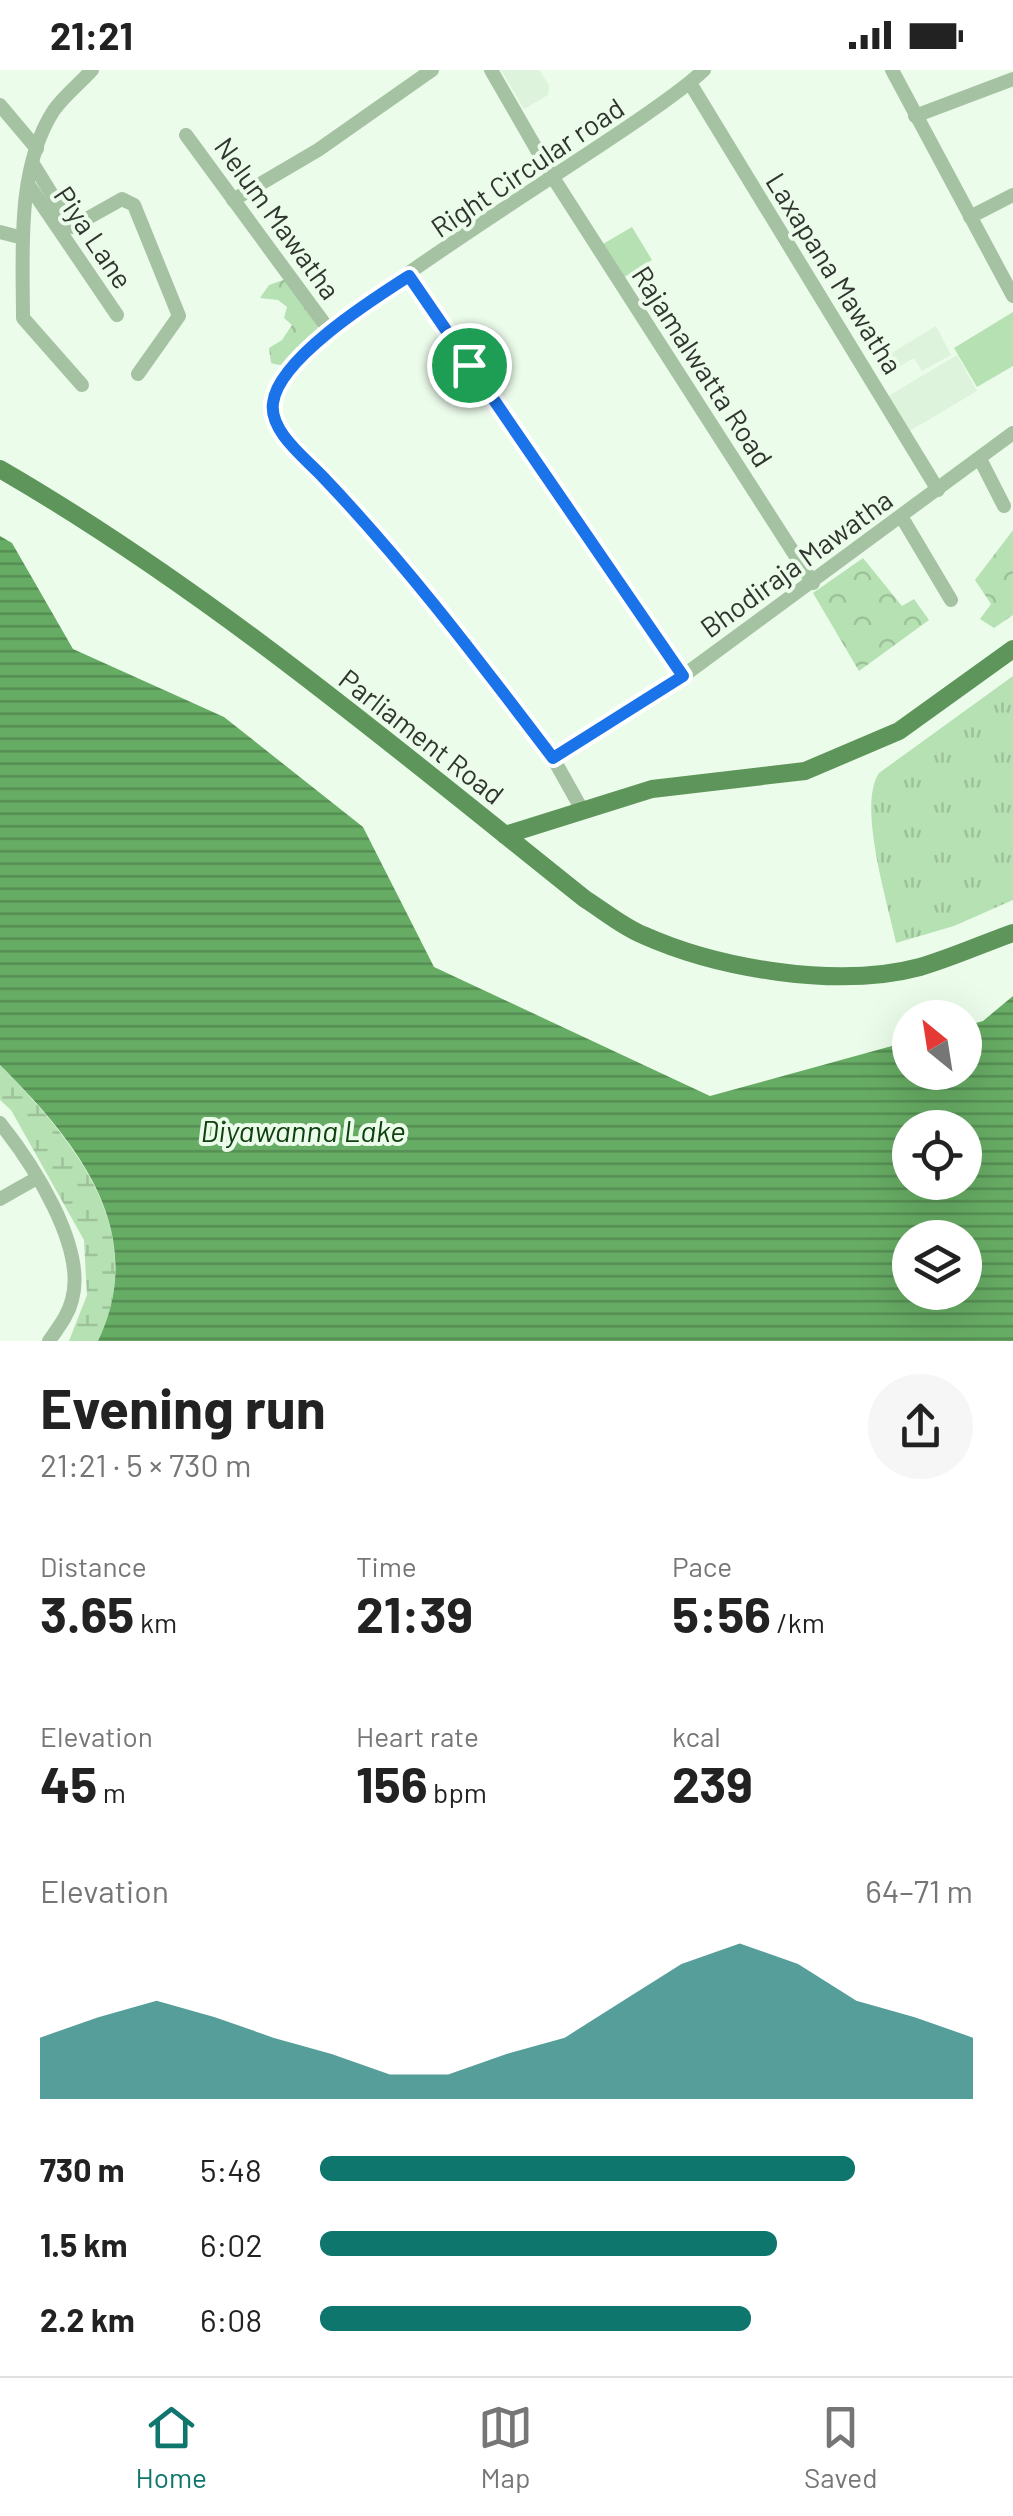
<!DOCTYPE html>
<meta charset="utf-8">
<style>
body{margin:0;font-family:Barlow,sans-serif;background:#f6f6f6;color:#222;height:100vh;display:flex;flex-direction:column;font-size:38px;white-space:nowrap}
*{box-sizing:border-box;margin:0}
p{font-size:32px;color:#767676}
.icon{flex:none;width:55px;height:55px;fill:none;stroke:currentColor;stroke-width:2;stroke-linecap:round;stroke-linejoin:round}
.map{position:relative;height:1271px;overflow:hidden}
.sheet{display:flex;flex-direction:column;background:#fff;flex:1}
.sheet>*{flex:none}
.needle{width:65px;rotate:330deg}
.controls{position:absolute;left:892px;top:930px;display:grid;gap:20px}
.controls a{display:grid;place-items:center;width:90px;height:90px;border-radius:50%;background:#fff;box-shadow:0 10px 40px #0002;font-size:50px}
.pin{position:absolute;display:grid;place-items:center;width:85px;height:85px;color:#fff;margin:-42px;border:5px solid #fff;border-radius:50%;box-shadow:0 2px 10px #0007}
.round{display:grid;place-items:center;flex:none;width:105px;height:105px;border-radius:52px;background:#f6f6f6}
.summary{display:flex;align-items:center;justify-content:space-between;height:170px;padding:0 40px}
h1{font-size:55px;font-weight:700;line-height:75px}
.figures{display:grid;grid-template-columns:repeat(3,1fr);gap:15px;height:170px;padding:10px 40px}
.figures div{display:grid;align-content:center}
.figures b{font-size:50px;font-weight:700}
.figures small{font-size:28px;font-weight:400}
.figures p{font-size:28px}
.chart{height:280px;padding:20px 40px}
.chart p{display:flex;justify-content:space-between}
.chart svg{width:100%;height:180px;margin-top:10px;fill:#0f766e;opacity:.7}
ul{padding:0 40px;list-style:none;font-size:32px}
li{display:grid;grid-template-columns:160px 120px 1fr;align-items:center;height:75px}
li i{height:25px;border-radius:12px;background:#0f766e}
.status{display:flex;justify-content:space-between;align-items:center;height:70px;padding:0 50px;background:#fff;direction:ltr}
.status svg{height:28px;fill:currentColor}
.tab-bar{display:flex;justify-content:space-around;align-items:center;height:140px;border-top:2px solid #e0e0e0;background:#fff;font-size:28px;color:#767676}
.tab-bar a{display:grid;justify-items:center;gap:5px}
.tab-bar .selected{color:#0f766e}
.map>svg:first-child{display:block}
.built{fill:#ddf3db}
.green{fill:#b6e1b3}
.forest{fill:url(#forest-crowns)}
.wetland{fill:url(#wetland-marsh)}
.park{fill:url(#park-tufts)}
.water{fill:url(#water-rules);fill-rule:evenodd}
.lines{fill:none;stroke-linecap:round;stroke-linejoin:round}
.minor{stroke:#a5c3a2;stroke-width:14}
.major{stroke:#5d955a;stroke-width:18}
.route-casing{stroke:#fff;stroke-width:20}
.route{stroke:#1a73e8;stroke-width:12}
.labels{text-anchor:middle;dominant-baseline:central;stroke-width:8;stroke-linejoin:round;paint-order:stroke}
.street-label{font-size:28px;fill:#30362f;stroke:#ecfceb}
.water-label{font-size:30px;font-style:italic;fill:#0f400f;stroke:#ecfceb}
</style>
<div class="status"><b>21:21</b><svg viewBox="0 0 49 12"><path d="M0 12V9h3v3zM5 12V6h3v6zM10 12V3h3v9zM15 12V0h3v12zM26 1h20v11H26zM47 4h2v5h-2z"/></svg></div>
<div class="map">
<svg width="1013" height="1271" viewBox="0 0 1013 1271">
<defs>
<pattern id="forest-crowns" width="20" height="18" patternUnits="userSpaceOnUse" patternTransform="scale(2.5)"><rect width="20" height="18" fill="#b6e1b3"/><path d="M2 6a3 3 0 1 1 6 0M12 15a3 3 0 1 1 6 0" fill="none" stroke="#9dc29a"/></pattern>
<pattern id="wetland-marsh" width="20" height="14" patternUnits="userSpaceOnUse" patternTransform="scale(2.5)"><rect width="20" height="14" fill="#b6e1b3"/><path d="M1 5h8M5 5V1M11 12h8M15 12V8" fill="none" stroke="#9dc29a"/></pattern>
<pattern id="park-tufts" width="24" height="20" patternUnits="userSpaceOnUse" patternTransform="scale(2.5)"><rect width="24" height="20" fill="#b6e1b3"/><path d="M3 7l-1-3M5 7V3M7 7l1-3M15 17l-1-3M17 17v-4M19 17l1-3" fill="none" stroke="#9dc29a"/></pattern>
<pattern id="water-rules" width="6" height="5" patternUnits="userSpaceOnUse" patternTransform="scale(2.5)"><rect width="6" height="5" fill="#67ac64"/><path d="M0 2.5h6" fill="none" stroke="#558d53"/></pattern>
</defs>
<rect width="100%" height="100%" fill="#ecfceb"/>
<g class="built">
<path d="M501,0H539L549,15L548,25L524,39Z"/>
<path d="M936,256L951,285L922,301L914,288L888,303L880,290Z"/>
<path d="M957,285L977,321L908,362L883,329Z"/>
</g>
<g class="green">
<path d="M632,157L652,190L623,208L603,174Z"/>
<path d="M1013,242V296L977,317L954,278Z"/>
</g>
<g class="forest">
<path d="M286,209L318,256L313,269L299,275L303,281C293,293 287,298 271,293L269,278L282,270L292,255L284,248L287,237L278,230L260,228L269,215Z"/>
<path d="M1013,460V545L994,558L980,549L991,534L975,510Z"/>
<path d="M863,488L902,536L914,529L929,550L859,601L813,523Z"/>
</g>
<path class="wetland" d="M0,995C73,1070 151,1160 98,1271H69L87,1225L84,1170L11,1040L0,1030Z"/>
<path class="park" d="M1013,606V830L954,856L896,873C888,833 857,736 879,703Z"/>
<path class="water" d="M0,466L12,473L73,579L224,647L363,757L434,897L710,1026L910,971V1002H965V956L983,951L1013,926V1271H98C151,1160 74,1069 0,995ZM910,1058H965V1112H910ZM910,1168H965V1222H910Z"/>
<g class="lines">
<g class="minor">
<path d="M491,0L552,106L813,513"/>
<path d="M892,0L1013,226"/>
<path d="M690,13L938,420"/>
<path d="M0,35L37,79"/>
<path d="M915,46L1013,9"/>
<path d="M186,65L329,260"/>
<path d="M33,94L72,157L122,129L134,135L179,246L138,304"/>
<path d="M30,117L117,245"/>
<path d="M233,130L318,80L432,0"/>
<path d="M970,147L1013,125"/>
<path d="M0,162L23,168"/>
<path d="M409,206L683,606"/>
<path d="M82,315L23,248C23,183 16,98 54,40C64,26 80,13 92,0"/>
<path d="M980,389L1004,436"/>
<path d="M901,446L951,530"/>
<path d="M553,688L683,606L1013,363"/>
<path d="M581,738L553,688L395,483L280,359C275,350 270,341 273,330C288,256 631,69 704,0"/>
<path d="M0,1053C32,1093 87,1177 72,1230C68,1246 58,1258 49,1271"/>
<path d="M0,1129L37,1108"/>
</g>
<g class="major">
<path d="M0,399C209,520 397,679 585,829C604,841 623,857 643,865C719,899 838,919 920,897C951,888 982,874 1013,863"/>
<path d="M505,765L652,719L805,701L899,661L1013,579"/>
</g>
</g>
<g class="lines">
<defs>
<path id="route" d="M409,206L683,606L553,688C479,591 407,495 322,406C305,388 269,361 273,333C278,289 373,229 409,206Z"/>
</defs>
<use href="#route" class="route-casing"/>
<use href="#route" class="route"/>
</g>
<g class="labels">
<g class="street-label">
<text transform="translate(527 97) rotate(-34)">Right Circular road</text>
<text transform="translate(278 148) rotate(54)">Nelum Mawatha</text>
<text transform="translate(94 167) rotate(56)">Piya Lane</text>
<text transform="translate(835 203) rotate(58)">Laxapana Mawatha</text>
<text transform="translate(703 296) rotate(57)">Rajamalwatta Road</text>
<text transform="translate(796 493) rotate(-36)">Bhodiraja Mawatha</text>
<text transform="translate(422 666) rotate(38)">Parliament Road</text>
</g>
<g class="water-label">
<text x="303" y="1060">Diyawanna Lake</text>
</g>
</g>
</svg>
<div class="controls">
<a><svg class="needle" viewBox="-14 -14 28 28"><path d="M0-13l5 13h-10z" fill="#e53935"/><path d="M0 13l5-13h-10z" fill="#767676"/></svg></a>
<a><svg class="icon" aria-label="locate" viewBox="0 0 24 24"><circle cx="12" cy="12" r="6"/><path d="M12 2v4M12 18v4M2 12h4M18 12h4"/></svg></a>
<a><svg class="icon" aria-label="layers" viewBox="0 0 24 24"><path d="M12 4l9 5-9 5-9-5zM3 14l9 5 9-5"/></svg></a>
</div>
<div class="pin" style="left:469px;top:295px;background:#1e9e55"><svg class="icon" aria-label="arrive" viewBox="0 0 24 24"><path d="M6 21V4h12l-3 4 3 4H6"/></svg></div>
</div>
<section class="sheet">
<div class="summary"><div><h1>Evening run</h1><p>21:21 · 5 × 730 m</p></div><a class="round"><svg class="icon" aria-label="share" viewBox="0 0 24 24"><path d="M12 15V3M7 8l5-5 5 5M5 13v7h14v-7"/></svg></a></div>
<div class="figures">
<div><p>Distance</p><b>3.65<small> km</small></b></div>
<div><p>Time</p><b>21:39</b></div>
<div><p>Pace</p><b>5:56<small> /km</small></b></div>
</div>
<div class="figures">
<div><p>Elevation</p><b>45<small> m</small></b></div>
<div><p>Heart rate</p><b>156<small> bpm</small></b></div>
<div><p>kcal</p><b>239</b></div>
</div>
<div class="chart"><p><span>Elevation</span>64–71 m</p>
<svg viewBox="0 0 160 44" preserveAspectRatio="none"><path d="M0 44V29L10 24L20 20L30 24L40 29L50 33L60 38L70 38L80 33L90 29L100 20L110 11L120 6L130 11L140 20L150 24L160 29V44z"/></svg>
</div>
<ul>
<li><b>730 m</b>5:48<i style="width:82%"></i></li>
<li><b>1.5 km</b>6:02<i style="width:70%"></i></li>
<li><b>2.2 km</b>6:08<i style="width:66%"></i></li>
</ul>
</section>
<nav class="tab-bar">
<a class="selected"><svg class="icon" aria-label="home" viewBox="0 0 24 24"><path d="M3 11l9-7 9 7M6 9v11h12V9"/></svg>Home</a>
<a><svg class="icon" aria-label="map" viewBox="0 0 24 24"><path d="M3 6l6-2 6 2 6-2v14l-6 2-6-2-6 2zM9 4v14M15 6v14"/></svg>Map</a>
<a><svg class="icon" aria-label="saved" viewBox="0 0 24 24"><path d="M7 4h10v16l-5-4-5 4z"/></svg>Saved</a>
</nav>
